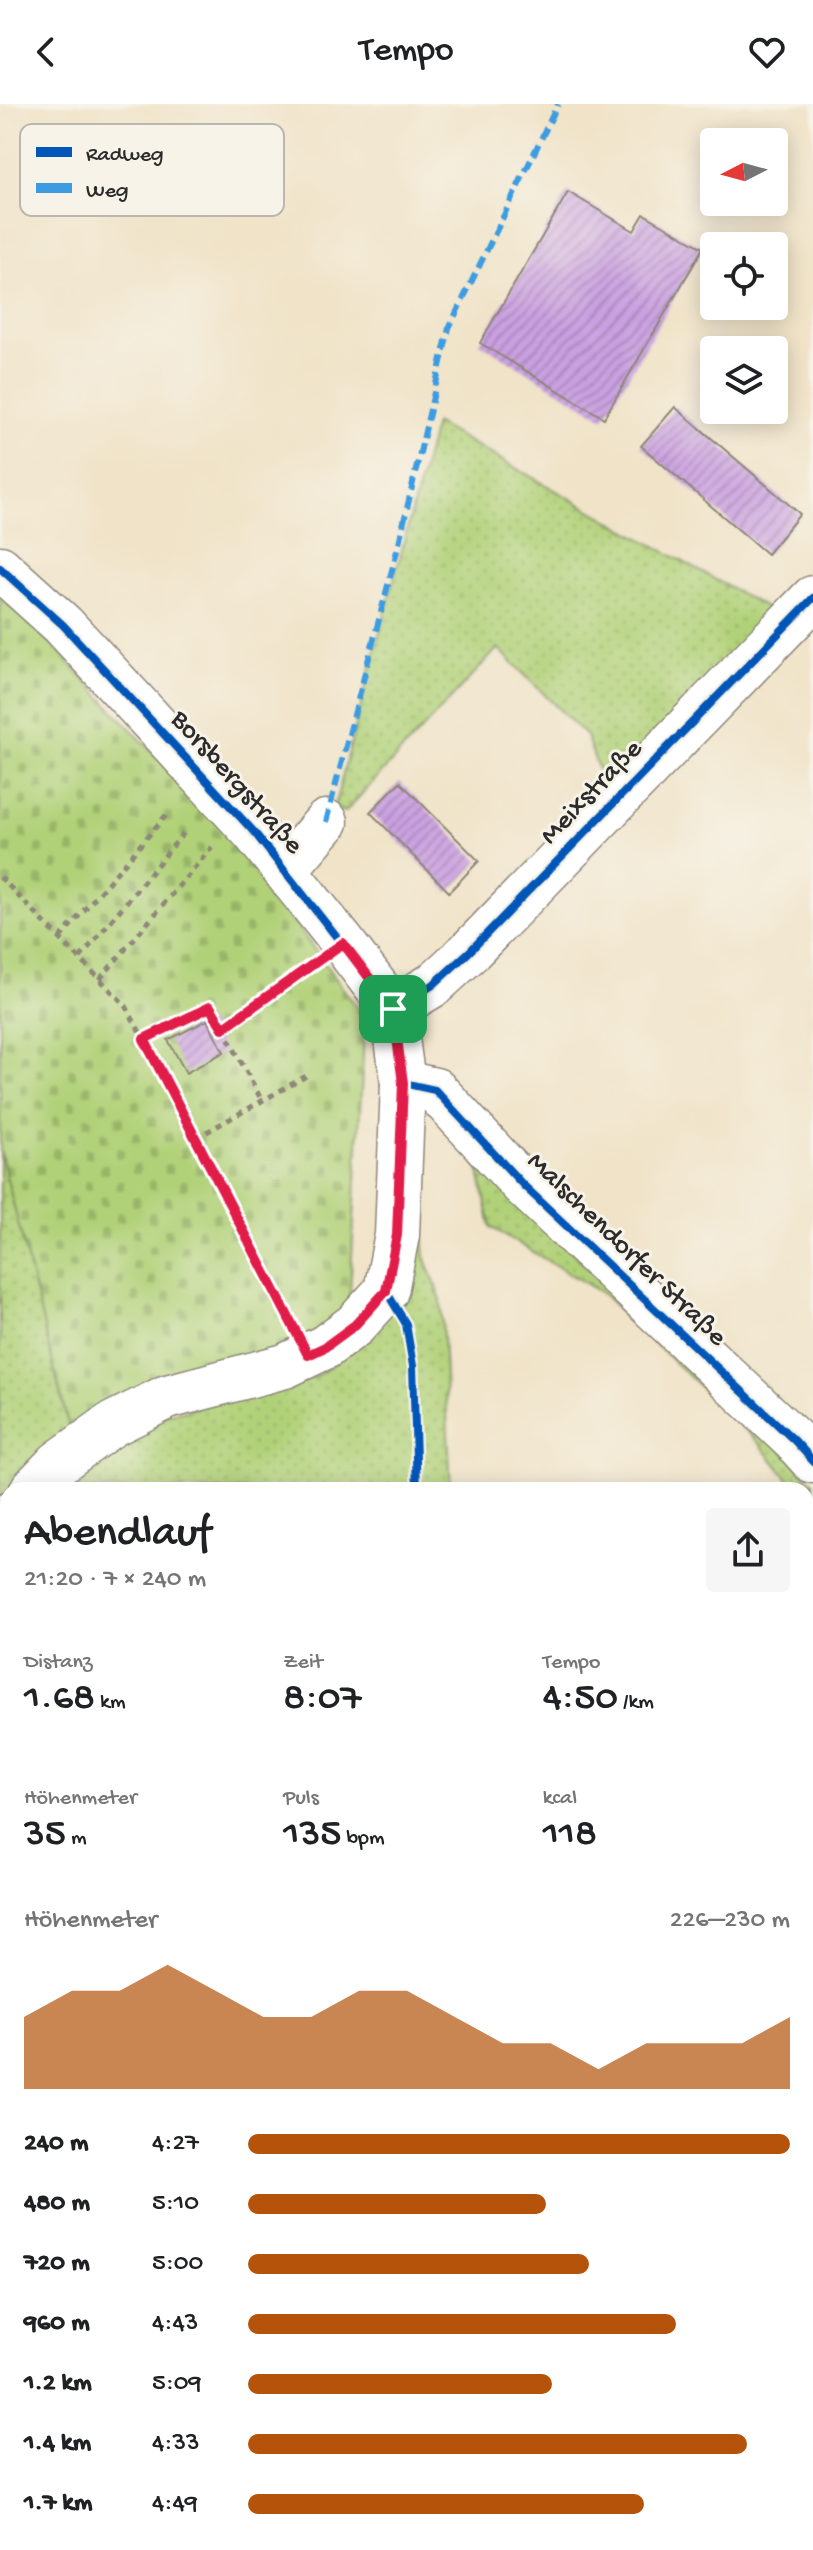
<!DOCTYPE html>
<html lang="de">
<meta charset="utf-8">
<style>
body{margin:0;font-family:"Gochi Hand",sans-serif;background:#f6f6f6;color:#202124;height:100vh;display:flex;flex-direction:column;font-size:30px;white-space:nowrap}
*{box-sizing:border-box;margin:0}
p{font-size:26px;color:#757577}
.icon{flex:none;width:44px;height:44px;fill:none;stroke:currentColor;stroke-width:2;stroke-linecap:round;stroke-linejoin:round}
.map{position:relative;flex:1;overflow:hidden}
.side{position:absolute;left:0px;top:1378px;width:814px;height:1068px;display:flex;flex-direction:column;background:#fff;border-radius:24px 24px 0 0;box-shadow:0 4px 20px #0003}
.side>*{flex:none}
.needle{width:52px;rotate:264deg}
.fabs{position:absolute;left:700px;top:24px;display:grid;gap:16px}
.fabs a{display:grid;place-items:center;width:88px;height:88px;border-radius:8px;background:#fff;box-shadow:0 4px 20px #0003;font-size:40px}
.pin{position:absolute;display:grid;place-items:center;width:68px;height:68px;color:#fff;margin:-34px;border-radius:16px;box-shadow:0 4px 12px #0006}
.round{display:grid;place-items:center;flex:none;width:84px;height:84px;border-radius:8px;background:#f6f6f6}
.summary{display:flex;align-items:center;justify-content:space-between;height:136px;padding:0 24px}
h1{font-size:44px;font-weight:600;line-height:60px}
.metrics{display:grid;grid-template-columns:repeat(3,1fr);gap:12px;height:136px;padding:8px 24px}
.metrics div{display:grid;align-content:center}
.metrics b{font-size:40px;font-weight:600}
.metrics small{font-size:22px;font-weight:400}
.metrics p{font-size:22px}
.chart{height:224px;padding:16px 24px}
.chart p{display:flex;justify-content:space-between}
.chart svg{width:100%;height:144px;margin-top:8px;fill:#b45309;opacity:.7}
ul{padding:0 24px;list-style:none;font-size:26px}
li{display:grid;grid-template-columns:128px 96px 1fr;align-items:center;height:60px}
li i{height:20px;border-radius:10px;background:#b45309}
header{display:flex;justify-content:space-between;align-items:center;height:104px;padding:0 24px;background:#fff;font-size:36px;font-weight:600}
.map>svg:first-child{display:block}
.grass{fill:url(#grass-dots);stroke:#6e7e52;stroke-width:2}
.forest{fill:url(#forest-firs);stroke:#5c6f4a;stroke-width:2}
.cemetery{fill:url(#cemetery-stones);stroke:#6e7e52;stroke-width:2}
.garden{fill:url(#garden-furrows);stroke:#6e7e52;stroke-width:2}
.building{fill:url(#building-hatch)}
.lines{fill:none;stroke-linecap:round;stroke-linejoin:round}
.minor-casing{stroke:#8e877a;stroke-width:47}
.path{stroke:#8e877a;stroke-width:5;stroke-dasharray:6 6;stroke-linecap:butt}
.minor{stroke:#fff;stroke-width:44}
.quiet{stroke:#3d9ce1;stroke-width:6;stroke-dasharray:12 6;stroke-linecap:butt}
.cycleway-casing{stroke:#f7f3e8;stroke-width:13}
.cycleway{stroke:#0057b8;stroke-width:8}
.route-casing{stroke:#fff;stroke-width:16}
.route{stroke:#e11d48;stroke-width:10}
.labels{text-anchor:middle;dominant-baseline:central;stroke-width:6;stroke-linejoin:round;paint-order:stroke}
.street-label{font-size:28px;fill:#2b2b2b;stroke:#f7f3e8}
.key{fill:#f7f3e8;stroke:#bab7af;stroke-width:2}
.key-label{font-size:22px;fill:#2b2b2b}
</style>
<header><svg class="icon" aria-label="back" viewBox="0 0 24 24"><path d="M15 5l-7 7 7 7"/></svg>Tempo<svg class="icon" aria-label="heart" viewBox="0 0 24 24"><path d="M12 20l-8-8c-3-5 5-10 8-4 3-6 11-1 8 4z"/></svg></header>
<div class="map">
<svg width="813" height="2446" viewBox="0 0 813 2446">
<defs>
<pattern id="grass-dots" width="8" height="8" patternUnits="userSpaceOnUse" patternTransform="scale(2)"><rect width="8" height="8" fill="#b1d178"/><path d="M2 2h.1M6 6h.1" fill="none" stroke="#98b468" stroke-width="1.8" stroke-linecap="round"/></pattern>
<pattern id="forest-firs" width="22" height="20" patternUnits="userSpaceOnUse" patternTransform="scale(2)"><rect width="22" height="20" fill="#8cb368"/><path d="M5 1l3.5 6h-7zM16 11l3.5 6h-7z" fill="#739256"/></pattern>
<pattern id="cemetery-stones" width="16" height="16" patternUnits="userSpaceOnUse" patternTransform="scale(2)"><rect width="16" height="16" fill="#b1d178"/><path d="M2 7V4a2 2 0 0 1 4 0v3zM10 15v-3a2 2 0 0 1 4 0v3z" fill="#98b468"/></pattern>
<pattern id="garden-furrows" width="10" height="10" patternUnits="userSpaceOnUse" patternTransform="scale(2)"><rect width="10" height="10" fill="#b1d178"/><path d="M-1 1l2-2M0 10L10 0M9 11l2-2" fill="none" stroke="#98b468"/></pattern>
<pattern id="building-hatch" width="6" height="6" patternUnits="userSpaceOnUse" patternTransform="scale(2)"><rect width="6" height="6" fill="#caa0e1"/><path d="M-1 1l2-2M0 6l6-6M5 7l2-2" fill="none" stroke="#a483b7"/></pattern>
</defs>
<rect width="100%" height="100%" fill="#f7f3e8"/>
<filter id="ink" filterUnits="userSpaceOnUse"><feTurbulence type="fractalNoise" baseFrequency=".0125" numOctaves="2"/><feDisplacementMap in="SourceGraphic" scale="16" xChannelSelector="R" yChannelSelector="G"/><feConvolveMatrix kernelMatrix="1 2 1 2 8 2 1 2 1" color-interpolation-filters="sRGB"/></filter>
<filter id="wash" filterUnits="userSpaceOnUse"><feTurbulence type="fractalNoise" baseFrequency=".006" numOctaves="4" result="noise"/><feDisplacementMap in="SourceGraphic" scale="32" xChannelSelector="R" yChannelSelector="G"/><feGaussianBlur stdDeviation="1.8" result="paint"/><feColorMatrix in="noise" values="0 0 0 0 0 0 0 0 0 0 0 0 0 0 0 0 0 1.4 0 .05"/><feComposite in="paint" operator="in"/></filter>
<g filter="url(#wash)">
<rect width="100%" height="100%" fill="#f0e3c8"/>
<g class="grass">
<path d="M435,319L775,509L605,683L586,632L498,544L345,708L334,704Z"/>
<path d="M0,1046L69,1324L0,1395Z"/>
<path d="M477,1058L791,1355L813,1379V1406L806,1397V1386H797L760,1340L602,1189L491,1123Z"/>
<path d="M417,1073L425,1152L441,1196L451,1386H55L93,1351L166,1311L315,1273L366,1237Z"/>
<path d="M8,1435V1586L0,1582V1443Z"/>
</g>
<g class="forest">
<path d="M8,1934V2264L0,2260V1947Z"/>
<path d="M8,2279V2422L0,2430V2294Z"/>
</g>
<path class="cemetery" d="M0,493L48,536L228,729L365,914L349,1207L294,1243L69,1324L0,1046Z"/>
<g class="garden">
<path d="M8,2422V2438H118L108,2446H0V2430Z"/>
<path d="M156,2438H409L424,2446H146Z"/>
</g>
<g id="blocks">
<g class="building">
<path d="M568,88L634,127L644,110L703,144L604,314L480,239Z"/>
<path d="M675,303L800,410L767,450L641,342Z"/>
<path d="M400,678L479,757L449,788L370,708Z"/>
<path d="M207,916L224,948L186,969L168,936Z"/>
</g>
</g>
</g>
<g filter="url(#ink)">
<use href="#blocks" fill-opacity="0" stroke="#8e877a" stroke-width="2"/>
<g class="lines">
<defs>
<g id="minor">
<path d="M0,464L63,521L254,728L343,839L393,905L403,979L397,1131L386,1187L355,1221L325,1243L285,1262L167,1293L111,1321L58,1359L32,1386"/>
<path d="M285,766L326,718"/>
<path d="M393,905L433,881L469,848L813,494"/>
<path d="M403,979L435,986L523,1081L795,1337L813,1357"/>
<path d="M0,1420L8,1411"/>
<path d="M459,2438L475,2446"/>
<path d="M129,2446L139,2438"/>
</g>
</defs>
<use href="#minor" class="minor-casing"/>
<g class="path">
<path d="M0,773L126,902L293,1219"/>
<path d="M60,834L168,709"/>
<path d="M80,854L186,726"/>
<path d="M100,875L212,743"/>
<path d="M223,924L262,997"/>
<path d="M144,935L210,903L223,924L315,857"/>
<path d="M196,1034L308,971"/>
<path d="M0,2442L21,2446"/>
</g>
<use href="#minor" class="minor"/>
<path class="quiet" d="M326,718L398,443L449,224L558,0"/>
<defs>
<g id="cycleway">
<path d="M0,464L63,521L254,728L393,905L403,979L397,1131L386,1187L406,1220L413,1262L417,1386"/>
<path d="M393,905L433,881L469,848L813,494"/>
<path d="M403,979L435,986L523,1081L795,1337L813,1357"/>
</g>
</defs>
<use href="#cycleway" class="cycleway-casing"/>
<use href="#cycleway" class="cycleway"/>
</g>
</g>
<g class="lines" filter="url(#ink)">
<defs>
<path id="route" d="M343,839L393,905L403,979L397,1131L386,1187L355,1221L325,1243L308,1251L144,935L210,903L223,924Z"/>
</defs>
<use href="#route" class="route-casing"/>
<use href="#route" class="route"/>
</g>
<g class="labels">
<g class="street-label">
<text transform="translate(236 679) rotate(48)">Borsbergstraße</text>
<text transform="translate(592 689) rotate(-46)">Meixstraße</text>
<text transform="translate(626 1146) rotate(44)">Malschendorfer Straße</text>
</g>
</g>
<rect x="20" y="20" width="264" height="92" rx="12" class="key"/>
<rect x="36" y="43" width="36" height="10" fill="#0057b8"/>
<rect x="36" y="79" width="36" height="10" fill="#3d9ce1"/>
<g class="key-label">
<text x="86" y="56">Radweg</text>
<text x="86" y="92">Weg</text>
</g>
</svg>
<div class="fabs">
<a><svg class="needle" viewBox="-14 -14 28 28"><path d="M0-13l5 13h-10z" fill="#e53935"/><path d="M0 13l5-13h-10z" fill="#757577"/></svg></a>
<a><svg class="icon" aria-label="locate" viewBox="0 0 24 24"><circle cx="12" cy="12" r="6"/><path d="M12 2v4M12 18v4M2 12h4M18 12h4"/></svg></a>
<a><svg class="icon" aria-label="layers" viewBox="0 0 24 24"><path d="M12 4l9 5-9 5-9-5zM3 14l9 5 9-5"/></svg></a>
</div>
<div class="pin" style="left:393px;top:905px;background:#1e9e55"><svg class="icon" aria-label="arrive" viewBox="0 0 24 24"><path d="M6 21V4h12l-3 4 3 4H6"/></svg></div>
<section class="side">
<div class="summary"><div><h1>Abendlauf</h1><p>21:20 · 7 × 240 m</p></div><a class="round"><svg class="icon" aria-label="share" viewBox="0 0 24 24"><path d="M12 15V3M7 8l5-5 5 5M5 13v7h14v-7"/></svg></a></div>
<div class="metrics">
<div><p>Distanz</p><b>1.68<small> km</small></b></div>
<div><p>Zeit</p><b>8:07</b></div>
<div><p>Tempo</p><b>4:50<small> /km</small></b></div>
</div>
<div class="metrics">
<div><p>Höhenmeter</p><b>35<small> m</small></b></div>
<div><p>Puls</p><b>135<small> bpm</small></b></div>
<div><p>kcal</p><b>118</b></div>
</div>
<div class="chart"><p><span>Höhenmeter</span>226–230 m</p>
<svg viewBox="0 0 160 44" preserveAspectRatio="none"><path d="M0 44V22L10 14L20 14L30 6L40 14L50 22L60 22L70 14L80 14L90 22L100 30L110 30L120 38L130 30L140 30L150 30L160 22V44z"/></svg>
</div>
<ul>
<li><b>240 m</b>4:27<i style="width:100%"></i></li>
<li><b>480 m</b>5:10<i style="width:55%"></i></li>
<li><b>720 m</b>5:00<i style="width:63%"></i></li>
<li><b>960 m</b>4:43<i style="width:79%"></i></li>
<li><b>1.2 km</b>5:09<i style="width:56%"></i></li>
<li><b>1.4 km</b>4:33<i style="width:92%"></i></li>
<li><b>1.7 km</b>4:49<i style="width:73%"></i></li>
</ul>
</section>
</div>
